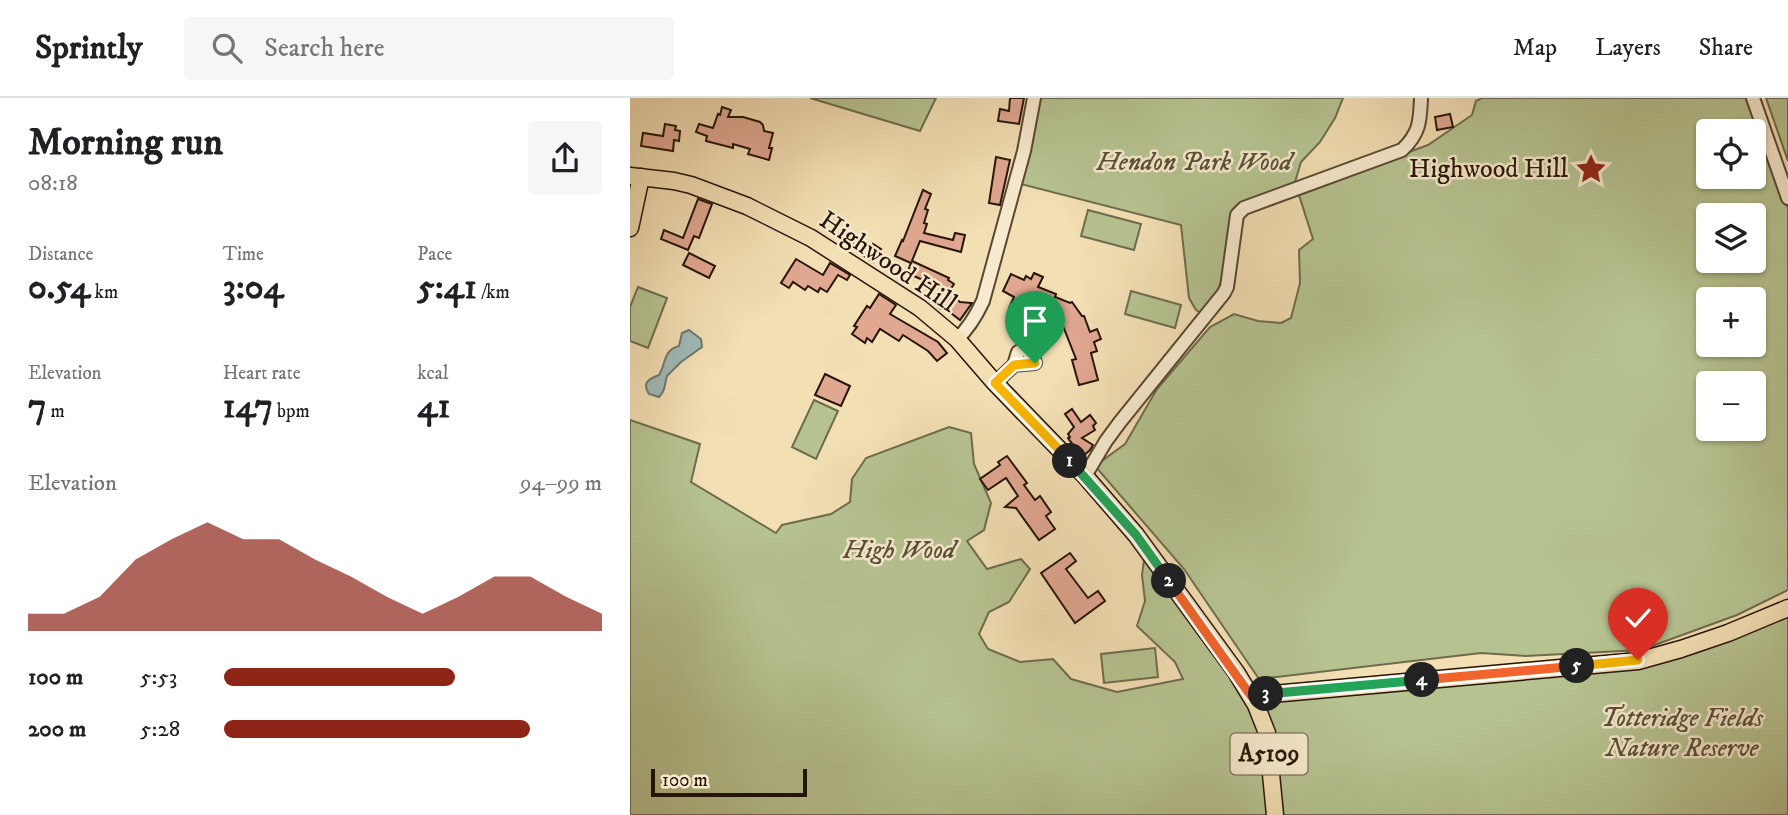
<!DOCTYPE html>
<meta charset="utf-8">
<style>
body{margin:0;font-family:"IM FELL DW Pica",serif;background:#f6f6f6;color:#202124;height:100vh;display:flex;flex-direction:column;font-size:26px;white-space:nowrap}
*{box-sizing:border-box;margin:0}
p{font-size:23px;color:#757577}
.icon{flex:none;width:38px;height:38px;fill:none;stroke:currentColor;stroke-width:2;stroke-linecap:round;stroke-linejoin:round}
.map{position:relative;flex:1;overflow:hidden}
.side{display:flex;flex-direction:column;background:#fff;width:630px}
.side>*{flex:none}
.tools{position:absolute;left:1066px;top:21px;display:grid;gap:14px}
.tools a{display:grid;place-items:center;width:70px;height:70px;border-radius:7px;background:#fff;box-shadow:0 2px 5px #0004;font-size:35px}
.scale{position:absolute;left:21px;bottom:18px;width:156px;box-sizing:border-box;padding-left:7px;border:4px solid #271408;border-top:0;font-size:19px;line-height:24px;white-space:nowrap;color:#271408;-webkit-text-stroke:5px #f7eace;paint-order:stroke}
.pin{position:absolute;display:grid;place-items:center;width:60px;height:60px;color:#fff;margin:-72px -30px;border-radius:50% 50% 50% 0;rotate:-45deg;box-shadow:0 0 7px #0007}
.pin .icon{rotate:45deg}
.km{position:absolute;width:35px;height:35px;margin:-18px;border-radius:50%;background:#222;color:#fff;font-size:19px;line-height:35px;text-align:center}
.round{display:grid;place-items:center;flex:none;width:74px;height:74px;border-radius:7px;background:#f6f6f6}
.summary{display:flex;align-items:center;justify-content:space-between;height:119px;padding:0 28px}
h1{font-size:38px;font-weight:700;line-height:52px}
.stats{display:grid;grid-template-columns:repeat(3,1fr);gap:10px;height:119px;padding:7px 28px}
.stats div{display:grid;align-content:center}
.stats b{font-size:35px;font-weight:700}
.stats small{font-size:19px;font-weight:400}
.stats p{font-size:19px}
.chart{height:196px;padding:14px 28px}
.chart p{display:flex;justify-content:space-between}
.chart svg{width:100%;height:126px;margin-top:7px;fill:#8f2418;opacity:.7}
ul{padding:0 28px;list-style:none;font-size:23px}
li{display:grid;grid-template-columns:112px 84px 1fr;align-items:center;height:52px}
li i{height:18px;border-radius:9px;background:#8f2418}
header{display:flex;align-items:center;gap:42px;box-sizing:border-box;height:98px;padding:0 35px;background:#fff;border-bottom:2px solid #e0e0e0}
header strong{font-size:33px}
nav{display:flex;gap:38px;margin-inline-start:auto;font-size:24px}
.search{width:490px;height:63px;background:#f6f6f6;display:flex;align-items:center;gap:18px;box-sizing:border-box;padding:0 24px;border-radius:7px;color:#757577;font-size:26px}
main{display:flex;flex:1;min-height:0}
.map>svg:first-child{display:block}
.green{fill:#b6c391;stroke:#6e6c4c;stroke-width:2;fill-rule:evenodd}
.water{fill:#a0bab8;stroke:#707872;stroke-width:2}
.building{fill:#e0a791;stroke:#271408;stroke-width:2}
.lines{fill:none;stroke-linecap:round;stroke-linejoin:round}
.minor-casing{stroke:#5a4733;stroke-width:16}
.major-casing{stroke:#271408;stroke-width:19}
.minor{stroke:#f7eace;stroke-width:12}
.major{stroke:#f3dfb4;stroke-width:16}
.split-1-casing{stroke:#fff;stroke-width:14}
.split-2-casing{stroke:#fff;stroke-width:14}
.split-3-casing{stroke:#fff;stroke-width:14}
.split-4-casing{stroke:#fff;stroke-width:14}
.split-5-casing{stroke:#fff;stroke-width:14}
.split-6-casing{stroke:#fff;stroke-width:14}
.split-1{stroke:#f5b400;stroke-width:9}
.split-2{stroke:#22a559;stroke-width:9}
.split-3{stroke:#f0652b;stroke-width:9}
.split-4{stroke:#22a559;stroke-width:9}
.split-5{stroke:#f0652b;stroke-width:9}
.split-6{stroke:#f5b400;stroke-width:9}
.labels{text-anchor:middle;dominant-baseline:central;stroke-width:5;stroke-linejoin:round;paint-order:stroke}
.shield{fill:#f7eace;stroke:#655443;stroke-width:2}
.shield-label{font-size:24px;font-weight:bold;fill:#271408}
.park-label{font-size:26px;font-style:italic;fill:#595138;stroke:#f7eace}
.poi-label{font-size:26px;fill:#271408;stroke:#f7eace;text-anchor:end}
.street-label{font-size:26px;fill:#271408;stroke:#f7eace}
</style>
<header>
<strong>Sprintly</strong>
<div class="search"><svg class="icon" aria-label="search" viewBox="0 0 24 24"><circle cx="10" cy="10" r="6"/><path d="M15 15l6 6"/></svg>Search here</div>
<nav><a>Map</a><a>Layers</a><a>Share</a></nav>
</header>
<main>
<section class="side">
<div class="summary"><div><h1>Morning run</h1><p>08:18</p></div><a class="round"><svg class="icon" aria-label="share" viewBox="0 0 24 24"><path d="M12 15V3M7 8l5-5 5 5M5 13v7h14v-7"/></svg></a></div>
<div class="stats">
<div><p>Distance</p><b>0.54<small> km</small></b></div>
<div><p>Time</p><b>3:04</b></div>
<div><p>Pace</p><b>5:41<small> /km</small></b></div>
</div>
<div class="stats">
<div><p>Elevation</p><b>7<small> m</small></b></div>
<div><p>Heart rate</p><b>147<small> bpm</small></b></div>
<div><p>kcal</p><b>41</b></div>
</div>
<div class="chart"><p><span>Elevation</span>94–99 m</p>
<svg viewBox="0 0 160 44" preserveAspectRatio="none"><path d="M0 44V38L10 38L20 32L30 19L40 12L50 6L60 12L70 12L80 19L90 25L100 32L110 38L120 32L130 25L140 25L150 32L160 38V44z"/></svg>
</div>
<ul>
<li><b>100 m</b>5:53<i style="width:61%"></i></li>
<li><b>200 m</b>5:28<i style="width:81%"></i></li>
</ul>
</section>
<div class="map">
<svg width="1158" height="717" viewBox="0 0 1158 717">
<rect width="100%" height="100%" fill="#f3dfb4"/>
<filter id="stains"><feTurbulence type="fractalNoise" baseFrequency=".00286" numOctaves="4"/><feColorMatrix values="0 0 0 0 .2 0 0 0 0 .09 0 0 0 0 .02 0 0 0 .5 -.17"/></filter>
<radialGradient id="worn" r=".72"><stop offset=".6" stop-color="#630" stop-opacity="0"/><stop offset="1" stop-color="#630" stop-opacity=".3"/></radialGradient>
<g class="green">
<path d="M180,0H306L290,33Z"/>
<path d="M404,0H713L705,20L690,44L671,64L663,91L603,116C597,150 596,189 575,217L566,212L559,200L551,127L383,84Z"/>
<path d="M852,0H1121L1158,111V492L1107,517L1011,552L896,558L851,555L629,581L554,471L465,368L495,346L527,291L580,229L604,216L628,223L651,225L661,220L670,185L669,152L683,141L668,94L798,47L842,17L846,3ZM1078,33H1124V79H1078ZM1078,117H1124V163H1078ZM1078,201H1124V247H1078ZM1078,285H1124V331H1078Z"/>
<path d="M1136,0H1158V63Z"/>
<path d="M458,112L511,126L504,152L451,138Z"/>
<path d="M8,189L37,200L18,250L0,243V209Z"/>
<path d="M501,193L551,207L545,230L495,216Z"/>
<path d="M184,302L208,313L186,361L162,349Z"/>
<path d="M0,322L70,346L61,384L146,435L152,427L201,416L220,404L222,381L236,360L319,329L341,335L344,366L361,405L354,432L337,443L357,471L391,461L400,471L379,504L359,514L349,536L358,551L390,564L423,561L441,581L487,594L553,581L545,564L507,528L515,503L512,477L514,462L546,490L614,593L1008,563L1158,510V717H0Z"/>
<path d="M525,550L528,579L474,585L471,556Z"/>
</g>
<path class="water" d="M59,232L71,241L72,249L51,264L37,278C34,287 36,292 29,299L19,296C12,285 18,281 29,277C36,266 33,252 49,248L52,235Z"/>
<g class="building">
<path d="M380,0H394L389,26L368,23L370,11L379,13Z"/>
<path d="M92,9L101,12L98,19H113L130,24L133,27L134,33L143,35L139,50H142L139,62L118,56L120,51L103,46V50L76,43L77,38L66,34L69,26L83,30L88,16L90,17Z"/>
<path d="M820,16L823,29L807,32L805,19Z"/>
<path d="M35,26L46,28L45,32L50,33L49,43L44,42L43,53L11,48L13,35L33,38Z"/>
<path d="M366,59L380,62L370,107L359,105Z"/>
<path d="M293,92L301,96L295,111L298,112L294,125L297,126L294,135L323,142L325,135L335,137L331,154L290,143L282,163L319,180L318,182L324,186L319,194L317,193L330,204L342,205L330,222L313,209L311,211L304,205L313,191L277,175L281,165L265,158L272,142L273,143Z"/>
<path d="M68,101L82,106L69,140L64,138L58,152L31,141L34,132L53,140Z"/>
<path d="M231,142L242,148L243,146L251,151L243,164L225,152L224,144Z"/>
<path d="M59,155L85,168L79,180L53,167Z"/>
<path d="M166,161L193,177L200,165L220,177L217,182L208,177L197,194L190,190L188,194L178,188L175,192L163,184L159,190L151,185Z"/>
<path d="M404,175L413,179L408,189L426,196L425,199L440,205L442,204L452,218H454L460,234L467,231L471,241L464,244L467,253L461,255L468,282L449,287L442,262L446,261L431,223L398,210L395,217L379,210L384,199L373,193L381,176L394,182L396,178L401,181Z"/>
<path d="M249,196L266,207L260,216L308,244L317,255L307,263L298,253L273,237L269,243L250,231L242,244L237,240L235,245L222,236L227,229L224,228L237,208L240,210Z"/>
<path d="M195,276L220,288L211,308L185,297Z"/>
<path d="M442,311L451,324L460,317L466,325L463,328L465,332L452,340L463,347L460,352L452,359L438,340L440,339L438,336L444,329L435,316Z"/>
<path d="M377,358L397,385L394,387L405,402L410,398L421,414L416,418L425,431L409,442L386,410L375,409L388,398L376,380L358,392L350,381L370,367L368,364Z"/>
<path d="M440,455L446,463L436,471L458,500L468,493L475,503L445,525L411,475Z"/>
</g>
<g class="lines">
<defs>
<g id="minor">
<path d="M1123,0L1158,100"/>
<path d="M327,241C339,230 346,218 353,203L394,53L404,0"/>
<path d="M365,285L384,267L405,265L403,259L395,251L388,254L384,267"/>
<path d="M455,378L476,343L490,324L594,195L597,189L607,117L614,110L772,52C790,35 790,23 791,0"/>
</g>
<g id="major">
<path d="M0,78L44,83L61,87L117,108L181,140L290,210L327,241L365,285L455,378L506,437L606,574L626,607L637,635L645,717"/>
<path d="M0,130L11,79"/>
<path d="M621,598L1008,563L1051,551L1098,535L1158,510"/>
</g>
</defs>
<use href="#minor" class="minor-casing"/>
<use href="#major" class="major-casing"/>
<use href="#minor" class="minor"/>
<use href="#major" class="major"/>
</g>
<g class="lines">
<defs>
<path id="split-1" d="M405,265L384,267L365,285L440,363"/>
<path id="split-2" d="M440,363L506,437L539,483"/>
<path id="split-3" d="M539,483L621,598L636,596"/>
<path id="split-4" d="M636,596L792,582"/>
<path id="split-5" d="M792,582L947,568"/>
<path id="split-6" d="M947,568L1008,562"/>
</defs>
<use href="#split-1" class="split-1-casing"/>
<use href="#split-2" class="split-2-casing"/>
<use href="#split-3" class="split-3-casing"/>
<use href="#split-4" class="split-4-casing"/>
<use href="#split-5" class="split-5-casing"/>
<use href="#split-6" class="split-6-casing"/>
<use href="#split-1" class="split-1"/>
<use href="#split-2" class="split-2"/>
<use href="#split-3" class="split-3"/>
<use href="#split-4" class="split-4"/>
<use href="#split-5" class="split-5"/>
<use href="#split-6" class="split-6"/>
</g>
<defs>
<symbol id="sight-bare" viewBox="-9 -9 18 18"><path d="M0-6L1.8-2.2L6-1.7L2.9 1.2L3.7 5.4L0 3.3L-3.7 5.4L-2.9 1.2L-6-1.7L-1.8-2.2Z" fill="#8f2418" stroke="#f7eace" stroke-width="2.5" paint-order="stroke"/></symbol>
</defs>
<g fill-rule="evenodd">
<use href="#sight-bare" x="939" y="49" width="44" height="44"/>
</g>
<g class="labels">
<rect class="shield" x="600.5" y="635.5" width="77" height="41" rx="5"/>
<g class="shield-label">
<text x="639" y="656">A5109</text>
</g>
<g class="park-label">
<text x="564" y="64">Hendon Park Wood</text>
<text x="269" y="452">High Wood</text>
<text x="1052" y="620">Totteridge Fields<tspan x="1052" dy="30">Nature Reserve</tspan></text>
</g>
<g class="poi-label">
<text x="938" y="71">Highwood Hill</text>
</g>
<g class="street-label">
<text transform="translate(258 164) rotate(34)">Highwood Hill</text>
</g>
</g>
<rect width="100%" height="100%" filter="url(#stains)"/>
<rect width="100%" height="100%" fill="url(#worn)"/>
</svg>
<div class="tools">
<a><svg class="icon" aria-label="locate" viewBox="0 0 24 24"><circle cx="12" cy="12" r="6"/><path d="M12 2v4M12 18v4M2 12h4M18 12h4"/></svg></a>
<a><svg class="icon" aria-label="layers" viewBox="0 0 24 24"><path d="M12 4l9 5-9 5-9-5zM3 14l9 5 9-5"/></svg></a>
<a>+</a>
<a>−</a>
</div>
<div class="scale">100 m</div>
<div class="pin" style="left:405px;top:265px;background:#1e9e55"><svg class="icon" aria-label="arrive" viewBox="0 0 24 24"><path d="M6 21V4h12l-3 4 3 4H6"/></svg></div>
<div class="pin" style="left:1008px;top:562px;background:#d93025"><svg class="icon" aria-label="check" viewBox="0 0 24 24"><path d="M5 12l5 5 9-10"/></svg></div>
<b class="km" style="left:440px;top:363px">1</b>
<b class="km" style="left:539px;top:483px">2</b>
<b class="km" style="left:636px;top:596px">3</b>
<b class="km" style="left:792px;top:582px">4</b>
<b class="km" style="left:947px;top:568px">5</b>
</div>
</main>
